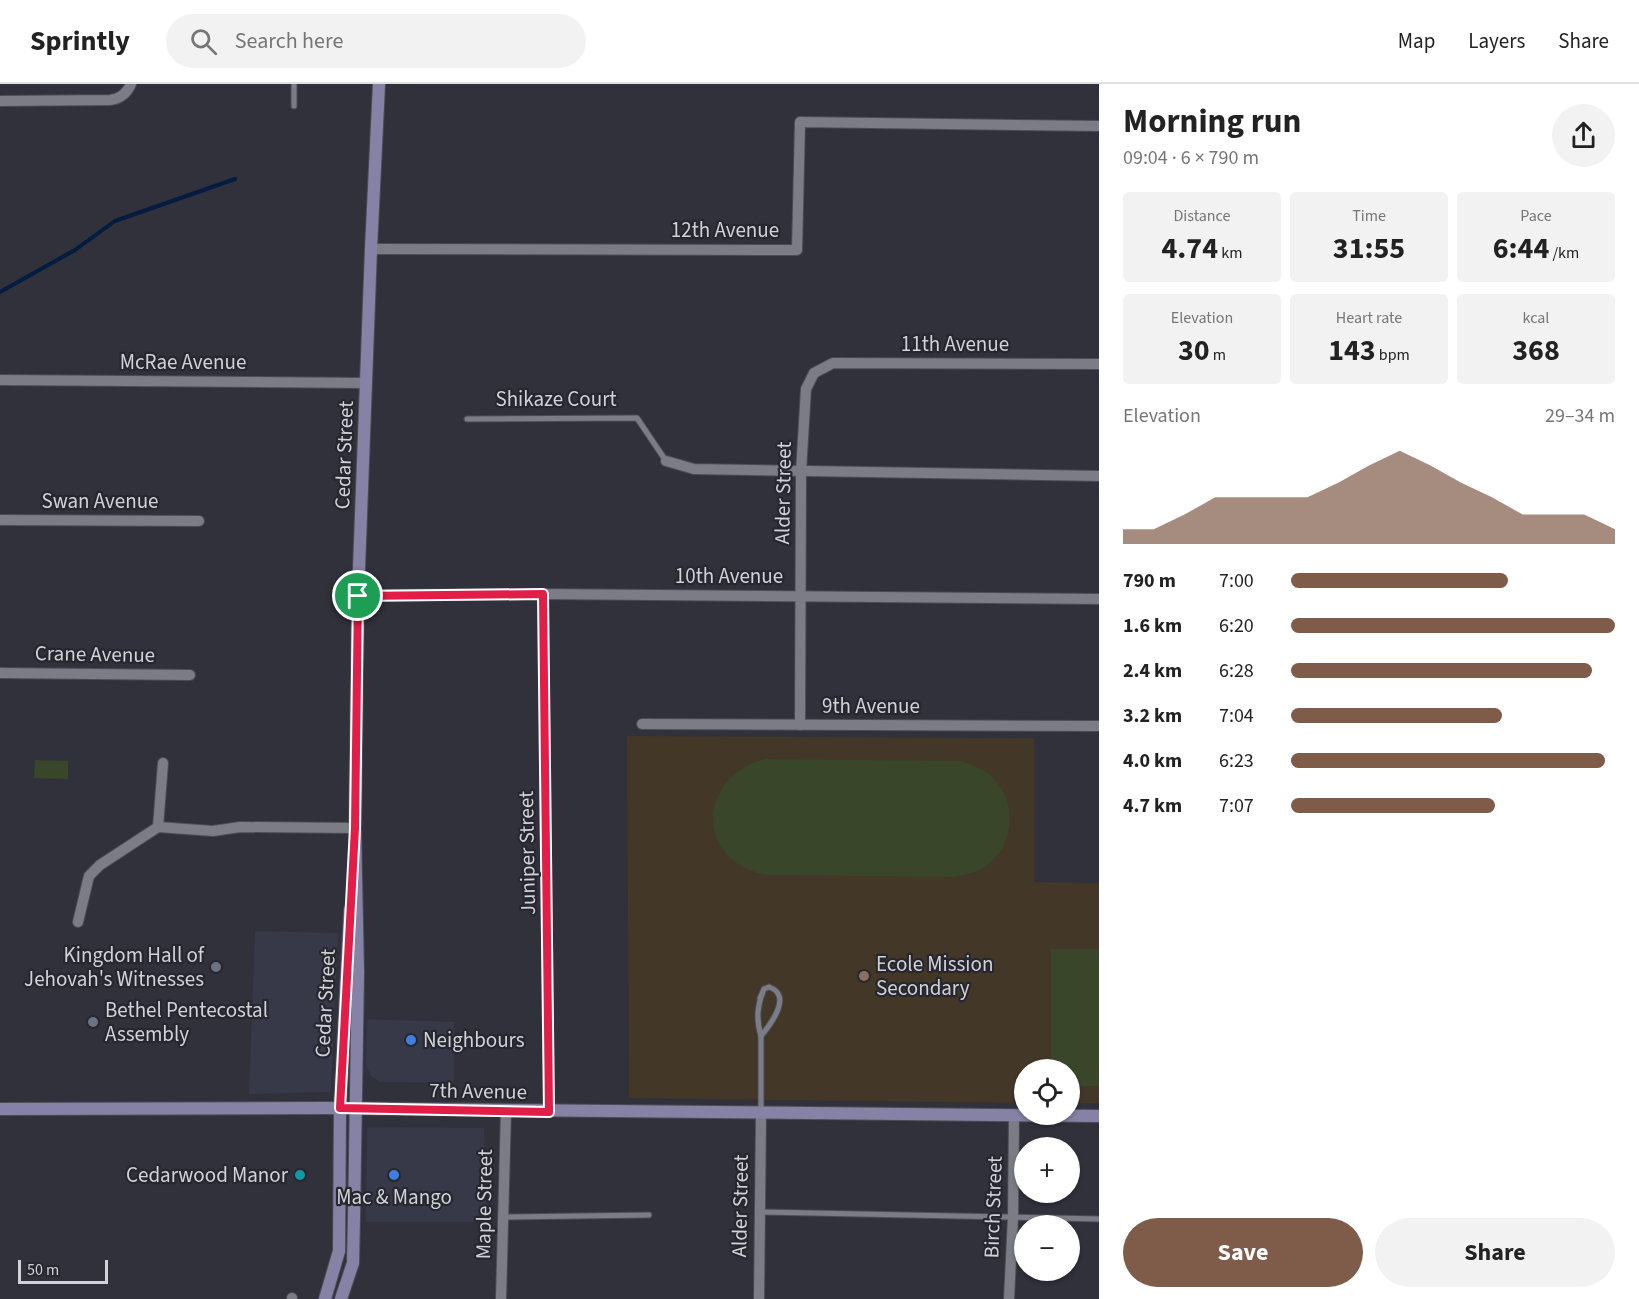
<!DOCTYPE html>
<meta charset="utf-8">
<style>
body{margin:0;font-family:"Source Sans 3",sans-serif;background:#f2f2f2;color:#222;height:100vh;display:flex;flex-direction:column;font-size:22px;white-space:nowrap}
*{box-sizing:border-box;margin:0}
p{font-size:20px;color:#767676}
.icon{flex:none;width:33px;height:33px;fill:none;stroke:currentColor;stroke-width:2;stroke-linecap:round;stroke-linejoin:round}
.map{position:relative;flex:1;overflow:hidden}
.details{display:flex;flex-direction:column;background:#fff;width:540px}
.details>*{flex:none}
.controls{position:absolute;left:1014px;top:975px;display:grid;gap:12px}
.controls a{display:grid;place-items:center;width:66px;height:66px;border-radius:50%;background:#fff;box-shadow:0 2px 4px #0004;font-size:30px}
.scale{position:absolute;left:18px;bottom:15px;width:90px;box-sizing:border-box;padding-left:6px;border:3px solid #d1d1d7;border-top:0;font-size:16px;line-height:21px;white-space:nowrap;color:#d1d1d7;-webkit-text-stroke:4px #26272f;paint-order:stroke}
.pin{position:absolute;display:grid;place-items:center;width:51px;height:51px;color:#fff;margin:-26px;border:3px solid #fff;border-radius:50%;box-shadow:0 2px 6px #0007}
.round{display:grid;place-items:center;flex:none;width:63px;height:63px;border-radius:32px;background:#f2f2f2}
.overview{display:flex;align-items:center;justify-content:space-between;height:102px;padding:0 24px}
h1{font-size:33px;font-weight:700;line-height:45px}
.figures{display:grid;grid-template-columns:repeat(3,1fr);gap:9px;height:102px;padding:6px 24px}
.figures div{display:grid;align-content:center;border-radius:6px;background:#f2f2f2;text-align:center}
.figures b{font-size:30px;font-weight:700}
.figures small{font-size:16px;font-weight:400}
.figures p{font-size:16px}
.chart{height:168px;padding:12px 24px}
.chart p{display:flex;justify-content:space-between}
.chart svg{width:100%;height:108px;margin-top:6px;fill:#7f5c4a;opacity:.7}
.action{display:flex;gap:12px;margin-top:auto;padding:12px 24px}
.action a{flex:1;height:69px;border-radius:36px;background:#7f5c4a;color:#fff;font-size:24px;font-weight:700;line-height:69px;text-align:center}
.action a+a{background:#f2f2f2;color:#222}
ul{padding:0 24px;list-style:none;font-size:20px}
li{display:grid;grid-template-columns:96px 72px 1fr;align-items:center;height:45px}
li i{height:15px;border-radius:8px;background:#7f5c4a}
header{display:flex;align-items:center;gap:36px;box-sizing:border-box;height:84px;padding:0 30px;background:#fff;border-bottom:2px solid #e0e0e0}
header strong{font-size:28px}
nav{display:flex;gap:33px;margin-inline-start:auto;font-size:21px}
.search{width:420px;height:54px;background:#f2f2f2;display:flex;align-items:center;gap:15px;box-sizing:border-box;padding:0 21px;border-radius:33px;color:#767676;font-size:22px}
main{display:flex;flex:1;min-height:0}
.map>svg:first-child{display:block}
.built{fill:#383948}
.education{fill:#433728}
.green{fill:#394629}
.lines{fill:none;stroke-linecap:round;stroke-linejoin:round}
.stream{stroke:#031c40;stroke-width:4}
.lane-casing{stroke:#4c4d54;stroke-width:7}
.street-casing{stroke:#4c4d54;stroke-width:12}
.secondary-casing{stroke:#4c4d54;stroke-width:14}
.lane{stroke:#7b7c86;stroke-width:5}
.street{stroke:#7b7c86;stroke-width:10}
.secondary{stroke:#8582a6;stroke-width:12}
.route-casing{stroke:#fff;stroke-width:12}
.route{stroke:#e11d48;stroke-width:8}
.worship-dot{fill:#6b7280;stroke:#26272f;stroke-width:2}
.education-dot{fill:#8d6e63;stroke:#26272f;stroke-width:2}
.shop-dot{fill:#3f7fe0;stroke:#26272f;stroke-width:2}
.culture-dot{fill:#0f9aa8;stroke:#26272f;stroke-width:2}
.labels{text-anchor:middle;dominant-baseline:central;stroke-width:4.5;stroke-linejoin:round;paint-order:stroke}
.street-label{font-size:21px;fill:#d1d1d7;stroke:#26272f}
.poi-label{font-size:21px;fill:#d1d1d7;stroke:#26272f;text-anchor:start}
</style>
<header>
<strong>Sprintly</strong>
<div class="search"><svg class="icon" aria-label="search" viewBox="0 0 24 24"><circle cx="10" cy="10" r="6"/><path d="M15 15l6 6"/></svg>Search here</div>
<nav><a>Map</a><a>Layers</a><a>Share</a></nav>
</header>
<main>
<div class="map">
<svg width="1099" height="1215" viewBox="0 0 1099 1215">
<rect width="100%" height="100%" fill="#30313a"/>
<g class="built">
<path d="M255,847L338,849L331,1008L249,1010Z"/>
<path d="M367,935L454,938V999L380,998L371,992L366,981Z"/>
<path d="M367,1043L484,1044L487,1138H366Z"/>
</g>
<path class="education" d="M627,652L1034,654V798L1099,799V1019H1070V986H1024V1019L629,1014Z"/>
<g class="green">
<path d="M764,675L961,677C972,681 984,685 993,694C1020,721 1013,768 980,786C971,790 962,791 953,793L768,791C697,780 694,696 764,675Z"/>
<path d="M35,676L68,677V695L34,694Z"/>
<path d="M1051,865H1099V1002H1070V986L1051,985Z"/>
</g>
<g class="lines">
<path class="stream" d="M0,208L75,166L115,137L235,95"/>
<defs>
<g id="lane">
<path d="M294,22V0"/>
<path d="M467,335L637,334L666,377"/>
<path d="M760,914L764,905L769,903C793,911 771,940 761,952C756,935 757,922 764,905L769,903"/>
<path d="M761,1028V952"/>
<path d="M760,1128L1099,1135"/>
<path d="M503,1133L649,1131"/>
</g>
<g id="street">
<path d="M0,17L110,16C120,15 127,9 131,0"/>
<path d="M371,165L797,166L800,38L1099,42"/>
<path d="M0,296L366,299"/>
<path d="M666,377L694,385L1099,392"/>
<path d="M0,436L199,437"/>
<path d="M543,510L549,1028"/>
<path d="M358,511L543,510L1099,515"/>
<path d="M0,589L190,591"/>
<path d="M642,640L1099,642"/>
<path d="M800,641L801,388L806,305L814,289L833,279L1099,280"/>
<path d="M158,743L213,747L240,743L355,744"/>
<path d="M78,838L89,792L100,781L158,743L163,679"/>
<path d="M292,1215V1214"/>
<path d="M501,1215L506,1026"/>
<path d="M759,1215L761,1029"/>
<path d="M1009,1215L1013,1133L1014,1032"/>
</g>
<g id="secondary">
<path d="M0,1025L325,1024L1099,1032"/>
<path d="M325,1215L339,1167L340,1024L350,826"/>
<path d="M341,1215L353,1179L354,1133L358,888L355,744L358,511L371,165L379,0"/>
</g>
</defs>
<use href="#lane" class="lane-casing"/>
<use href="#street" class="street-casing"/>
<use href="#secondary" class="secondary-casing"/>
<use href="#lane" class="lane"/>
<use href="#street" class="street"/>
<use href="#secondary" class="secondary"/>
</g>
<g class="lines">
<defs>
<path id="route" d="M543,510L549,1028L340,1024L355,744L358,512Z"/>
</defs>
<use href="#route" class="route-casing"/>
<use href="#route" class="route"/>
</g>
<g class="worship-dot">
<circle cx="216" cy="883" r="6"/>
<circle cx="93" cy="938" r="6"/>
</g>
<circle class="education-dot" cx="864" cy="892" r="6"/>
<g class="shop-dot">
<circle cx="411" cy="956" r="6"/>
<circle cx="394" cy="1091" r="6"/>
</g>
<circle class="culture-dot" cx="300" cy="1091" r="6"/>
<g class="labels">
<g class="street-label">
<text x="725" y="146">12th Avenue</text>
<text x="955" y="260">11th Avenue</text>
<text x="183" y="278">McRae Avenue</text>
<text x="556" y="315">Shikaze Court</text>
<text transform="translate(344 371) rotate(-88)">Cedar Street</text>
<text transform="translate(783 409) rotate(-89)">Alder Street</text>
<text x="100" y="417">Swan Avenue</text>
<text x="729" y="492">10th Avenue</text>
<text transform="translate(95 570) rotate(1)">Crane Avenue</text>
<text x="871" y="622">9th Avenue</text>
<text transform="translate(527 769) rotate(-91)">Juniper Street</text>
<text transform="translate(325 919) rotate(-87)">Cedar Street</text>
<text transform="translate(478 1007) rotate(1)">7th Avenue</text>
<text transform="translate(484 1120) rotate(-89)">Maple Street</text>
<text transform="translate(740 1122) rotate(-89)">Alder Street</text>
<text transform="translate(993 1123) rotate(-88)">Birch Street</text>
</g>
<g class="poi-label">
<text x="204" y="871" text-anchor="end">Kingdom Hall of<tspan x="204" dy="24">Jehovah's Witnesses</tspan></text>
<text x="876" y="880">Ecole Mission<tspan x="876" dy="24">Secondary</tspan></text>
<text x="105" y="926">Bethel Pentecostal<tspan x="105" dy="24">Assembly</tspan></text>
<text x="423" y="956">Neighbours</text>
<text x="288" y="1091" text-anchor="end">Cedarwood Manor</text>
<text x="394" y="1113" text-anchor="middle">Mac &amp; Mango</text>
</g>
</g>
</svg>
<div class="controls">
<a><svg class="icon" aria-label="locate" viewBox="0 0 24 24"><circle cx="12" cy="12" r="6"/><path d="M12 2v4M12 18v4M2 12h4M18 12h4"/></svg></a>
<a>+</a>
<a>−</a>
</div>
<div class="scale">50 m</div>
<div class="pin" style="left:358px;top:512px;background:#1e9e55"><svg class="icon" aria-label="arrive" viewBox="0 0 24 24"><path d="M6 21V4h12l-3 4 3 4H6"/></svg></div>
</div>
<section class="details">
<div class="overview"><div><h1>Morning run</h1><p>09:04 · 6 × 790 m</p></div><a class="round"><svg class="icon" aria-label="share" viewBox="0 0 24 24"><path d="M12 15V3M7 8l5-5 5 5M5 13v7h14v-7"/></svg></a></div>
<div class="figures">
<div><p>Distance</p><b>4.74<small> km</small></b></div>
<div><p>Time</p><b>31:55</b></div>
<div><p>Pace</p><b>6:44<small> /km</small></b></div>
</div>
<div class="figures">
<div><p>Elevation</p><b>30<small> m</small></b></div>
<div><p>Heart rate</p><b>143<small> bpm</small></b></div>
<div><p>kcal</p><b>368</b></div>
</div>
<div class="chart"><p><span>Elevation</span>29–34 m</p>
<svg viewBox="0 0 160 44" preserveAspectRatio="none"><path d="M0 44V38L10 38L20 32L30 25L40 25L50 25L60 25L70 19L80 12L90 6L100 12L110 19L120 25L130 32L140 32L150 32L160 38V44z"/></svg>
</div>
<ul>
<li><b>790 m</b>7:00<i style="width:67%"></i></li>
<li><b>1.6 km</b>6:20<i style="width:100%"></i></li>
<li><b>2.4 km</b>6:28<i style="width:93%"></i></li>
<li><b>3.2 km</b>7:04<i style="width:65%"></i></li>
<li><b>4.0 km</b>6:23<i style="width:97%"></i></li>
<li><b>4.7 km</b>7:07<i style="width:63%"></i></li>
</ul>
<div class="action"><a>Save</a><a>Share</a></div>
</section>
</main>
